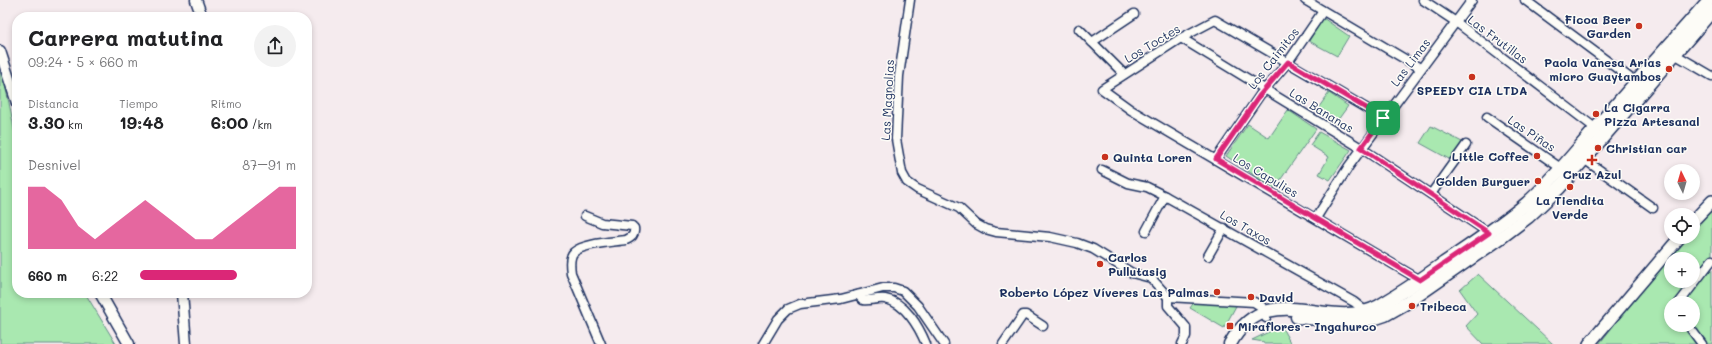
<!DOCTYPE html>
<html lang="es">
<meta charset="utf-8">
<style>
body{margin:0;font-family:Mali,sans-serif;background:#f2f2f2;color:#202124;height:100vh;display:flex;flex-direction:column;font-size:15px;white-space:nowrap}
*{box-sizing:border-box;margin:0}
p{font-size:13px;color:#757577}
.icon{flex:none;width:22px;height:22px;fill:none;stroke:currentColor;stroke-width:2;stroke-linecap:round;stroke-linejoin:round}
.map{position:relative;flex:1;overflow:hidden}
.details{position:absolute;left:12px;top:12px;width:300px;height:286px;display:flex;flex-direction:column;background:#fff;border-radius:16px;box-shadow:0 2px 6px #0003}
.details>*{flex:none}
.needle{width:26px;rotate:355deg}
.fabs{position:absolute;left:1664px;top:164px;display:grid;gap:8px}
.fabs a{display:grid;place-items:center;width:36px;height:36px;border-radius:50%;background:#fff;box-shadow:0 2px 6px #0003;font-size:20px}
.pin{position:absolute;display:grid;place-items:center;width:34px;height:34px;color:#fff;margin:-17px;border-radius:8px;box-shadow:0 2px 6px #0006}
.round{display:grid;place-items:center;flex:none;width:42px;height:42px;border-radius:21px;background:#f2f2f2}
.head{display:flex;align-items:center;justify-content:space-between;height:68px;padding:0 16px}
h1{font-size:22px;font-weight:800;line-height:30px}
.figures{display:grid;grid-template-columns:repeat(3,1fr);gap:6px;height:68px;padding:4px 16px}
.figures div{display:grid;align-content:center}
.figures b{font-size:17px;font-weight:800}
.figures small{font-size:11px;font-weight:400}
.figures p{font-size:11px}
.chart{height:112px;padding:8px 16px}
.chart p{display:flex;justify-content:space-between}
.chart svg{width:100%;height:72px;margin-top:4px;fill:#db2777;opacity:.7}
ul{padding:0 16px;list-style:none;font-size:13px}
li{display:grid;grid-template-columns:64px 48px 1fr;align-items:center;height:30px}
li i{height:10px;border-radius:5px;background:#db2777}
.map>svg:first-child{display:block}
.green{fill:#a9e8b0;stroke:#628c87;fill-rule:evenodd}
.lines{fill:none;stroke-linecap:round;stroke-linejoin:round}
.minor-casing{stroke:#1b2f5e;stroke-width:11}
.tertiary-casing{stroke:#1b2f5e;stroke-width:13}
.secondary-casing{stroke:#1b2f5e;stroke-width:14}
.primary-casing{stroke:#1b2f5e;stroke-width:15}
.minor{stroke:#fdfcf7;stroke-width:8}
.tertiary{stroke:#fdfcf7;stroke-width:10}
.secondary{stroke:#fdfcf7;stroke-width:11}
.primary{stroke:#fdfcf7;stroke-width:12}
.route-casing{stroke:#fff;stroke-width:8}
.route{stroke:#db2777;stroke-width:5}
.poi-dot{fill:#c8321e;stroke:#fdfcf7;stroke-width:1.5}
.labels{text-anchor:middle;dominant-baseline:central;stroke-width:3;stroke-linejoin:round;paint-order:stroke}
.poi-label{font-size:12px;font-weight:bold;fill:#1b2f5e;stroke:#fdfcf7;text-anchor:start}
.street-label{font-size:12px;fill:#1b2f5e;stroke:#fdfcf7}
</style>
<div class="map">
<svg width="1712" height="344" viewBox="0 0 1712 344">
<rect width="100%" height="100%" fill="#f5ebee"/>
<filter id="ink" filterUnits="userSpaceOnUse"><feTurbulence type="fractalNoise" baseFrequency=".025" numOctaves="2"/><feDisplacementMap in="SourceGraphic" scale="8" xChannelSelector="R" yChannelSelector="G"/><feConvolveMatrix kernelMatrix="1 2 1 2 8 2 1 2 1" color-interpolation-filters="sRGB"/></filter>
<g filter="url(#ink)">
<g class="green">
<path d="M1323,18L1349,36L1337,56L1309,41Z"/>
<path d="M0,63L11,112L17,146V293H85L116,344H0Z"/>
<path d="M1329,93L1348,106L1335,124L1316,111Z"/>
<path d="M1288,110L1316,129L1274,189L1226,156L1248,124L1269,138Z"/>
<path d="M1431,126L1464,143L1449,159L1420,143Z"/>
<path d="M1319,132L1351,150L1330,180L1319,174L1329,157L1310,145Z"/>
<path d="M1712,206V344H1599L1684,237H1693V226ZM1671,259H1693V281H1671ZM1671,303H1693V325H1671Z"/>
<path d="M1478,274L1553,344H1483L1466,326L1477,314L1460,290Z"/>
<path d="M1195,301L1228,303L1236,306L1224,328L1190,308Z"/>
<path d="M1281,326L1291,344H1264V342L1252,340Z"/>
</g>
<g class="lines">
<defs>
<g id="minor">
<path d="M910,0L899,76L896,139L902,173L907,182L917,189L959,208L976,224L985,229L996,232L1050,237L1077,243L1093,249L1132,273L1151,278L1168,297"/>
<path d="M1305,0L1420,68"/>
<path d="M1423,0L1456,22L1595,128"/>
<path d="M1525,0L1638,84"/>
<path d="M1079,29L1124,74"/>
<path d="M1181,38L1361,148L1489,233"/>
<path d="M1092,42L1134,14"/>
<path d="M1676,55L1712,76"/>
<path d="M1487,117L1562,169"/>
<path d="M1383,118L1215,20L1181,38L1102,89L1131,110L1420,280"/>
<path d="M1216,159L1260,95L1288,62L1323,11"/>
<path d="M1584,159L1653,208"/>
<path d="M1102,170L1128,183L1147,187L1165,196L1354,302L1365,311L1364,315"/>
<path d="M1431,194L1466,145"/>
<path d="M585,216L602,223L632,226L634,228C635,235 632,237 626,240C613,242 584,243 574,252C569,257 570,266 571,273L601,344"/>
<path d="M1316,218L1349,166L1472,0"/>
<path d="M1146,231L1165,196"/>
<path d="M1208,256L1224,228"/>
<path d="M858,295L863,300C870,301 877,298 885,299C905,302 919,327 926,344"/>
<path d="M1168,297L1254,302L1262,307L1266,318"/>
<path d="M1168,297V306L1186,327V336L1182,344"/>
<path d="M1679,303L1712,260"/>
<path d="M1688,325L1702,344"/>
<path d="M763,344L778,319L788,309L800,304L841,299L883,288H894L903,291L918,306L944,344"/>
<path d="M1003,344L1023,315H1026L1043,326"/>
</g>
<g id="tertiary">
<path d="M196,0L202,17"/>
<path d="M0,51L17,103"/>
<path d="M100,293L129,344"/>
<path d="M182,293L186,344"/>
</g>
<g id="secondary">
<path d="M1693,221L1712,201"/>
<path d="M1589,344L1680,237"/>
</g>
<g id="primary">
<path d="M1297,317L1350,322L1376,318L1385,315L1408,302L1503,236L1528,217L1559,188L1712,11"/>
<path d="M1230,344C1269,275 1328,334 1379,306C1401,293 1423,278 1444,263C1472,244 1501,225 1527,203C1554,179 1573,154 1596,128C1633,84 1672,43 1709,0"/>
</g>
</defs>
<use href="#minor" class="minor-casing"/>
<use href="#tertiary" class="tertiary-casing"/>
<use href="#secondary" class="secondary-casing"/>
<use href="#primary" class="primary-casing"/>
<use href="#minor" class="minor"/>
<use href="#tertiary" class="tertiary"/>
<use href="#secondary" class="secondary"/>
<use href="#primary" class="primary"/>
</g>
</g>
<g class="lines" filter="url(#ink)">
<defs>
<path id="route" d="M1288,62L1383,118L1361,148L1489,233L1420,280L1216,159L1260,95Z"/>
</defs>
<use href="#route" class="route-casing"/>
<use href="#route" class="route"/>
</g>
<g class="poi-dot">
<circle cx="1639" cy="26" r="4"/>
<circle cx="1669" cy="69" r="4"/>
<circle cx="1472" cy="77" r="4"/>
<circle cx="1596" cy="114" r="4"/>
<circle cx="1598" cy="148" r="4"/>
<circle cx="1537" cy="156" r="4"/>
<circle cx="1105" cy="157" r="4"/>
<path d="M1590 154h4v4h4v4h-4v4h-4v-4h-4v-4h4z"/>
<circle cx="1538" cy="181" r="4"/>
<circle cx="1570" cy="187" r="4"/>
<circle cx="1100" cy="264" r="4"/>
<circle cx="1217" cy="292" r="4"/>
<circle cx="1251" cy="297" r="4"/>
<circle cx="1412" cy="306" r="4"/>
<rect x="1226" y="322" width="8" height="8" rx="2"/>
</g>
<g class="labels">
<g class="poi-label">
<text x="1631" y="19" text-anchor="end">Ficoa Beer<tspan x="1631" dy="14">Garden</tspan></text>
<text x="1661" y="62" text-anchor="end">Paola Vanesa Arias<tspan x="1661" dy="14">micro Guaytambos</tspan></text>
<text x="1472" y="90" text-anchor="middle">SPEEDY CIA LTDA</text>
<text x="1604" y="107">La Cigarra<tspan x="1604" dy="14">Pizza Artesanal</tspan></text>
<text x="1606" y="148">Christian car</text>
<text x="1529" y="156" text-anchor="end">Little Coffee</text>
<text x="1113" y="157">Quinta Loren</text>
<text x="1592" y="174" text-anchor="middle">Cruz Azul</text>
<text x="1530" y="181" text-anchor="end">Golden Burguer</text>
<text x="1570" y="200" text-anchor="middle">La Tiendita<tspan x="1570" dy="14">Verde</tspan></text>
<text x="1108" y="257">Carlos<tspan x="1108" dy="14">Pullutasig</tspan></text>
<text x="1209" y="292" text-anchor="end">Roberto López Víveres Las Palmas</text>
<text x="1259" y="297">David</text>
<text x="1420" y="306">Tribeca</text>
<text x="1238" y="326">Miraflores - Ingahurco</text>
</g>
<g class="street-label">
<text transform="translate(1498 39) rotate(37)">Las Frutillas</text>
<text transform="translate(1152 43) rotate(-31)">Los Toctes</text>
<text transform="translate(1273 58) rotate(-52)">Los Caimitos</text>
<text transform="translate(1410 62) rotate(-53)">Las Limas</text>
<text transform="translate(887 100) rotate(-87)">Las Magnolias</text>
<text transform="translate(1322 110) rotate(32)">Las Bananas</text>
<text transform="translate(1532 133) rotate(34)">Las Piñas</text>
<text transform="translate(1266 175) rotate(31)">Los Capulies</text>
<text transform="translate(1246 227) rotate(30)">Los Taxos</text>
</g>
</g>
</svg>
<div class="fabs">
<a><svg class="needle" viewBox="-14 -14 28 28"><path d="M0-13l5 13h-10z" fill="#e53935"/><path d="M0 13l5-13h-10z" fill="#757577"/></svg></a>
<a><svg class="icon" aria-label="locate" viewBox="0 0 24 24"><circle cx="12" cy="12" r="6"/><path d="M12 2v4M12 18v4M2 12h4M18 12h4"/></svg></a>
<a>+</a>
<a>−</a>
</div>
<div class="pin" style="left:1383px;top:118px;background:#1e9e55"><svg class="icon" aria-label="arrive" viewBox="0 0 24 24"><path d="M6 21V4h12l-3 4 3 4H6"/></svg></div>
<section class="details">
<div class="head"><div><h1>Carrera matutina</h1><p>09:24 · 5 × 660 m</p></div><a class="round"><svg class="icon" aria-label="share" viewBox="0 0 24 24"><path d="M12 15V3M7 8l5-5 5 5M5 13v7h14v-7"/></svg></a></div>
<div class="figures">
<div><p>Distancia</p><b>3.30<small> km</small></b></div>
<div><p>Tiempo</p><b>19:48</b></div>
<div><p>Ritmo</p><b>6:00<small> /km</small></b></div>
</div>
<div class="chart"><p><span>Desnivel</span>87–91 m</p>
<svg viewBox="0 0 160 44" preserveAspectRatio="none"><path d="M0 44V6L10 6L20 14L30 30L40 38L50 30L60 22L70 14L80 22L90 30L100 38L110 38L120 30L130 22L140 14L150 6L160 6V44z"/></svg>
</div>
<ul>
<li><b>660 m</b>6:22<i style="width:62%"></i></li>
</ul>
</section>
</div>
